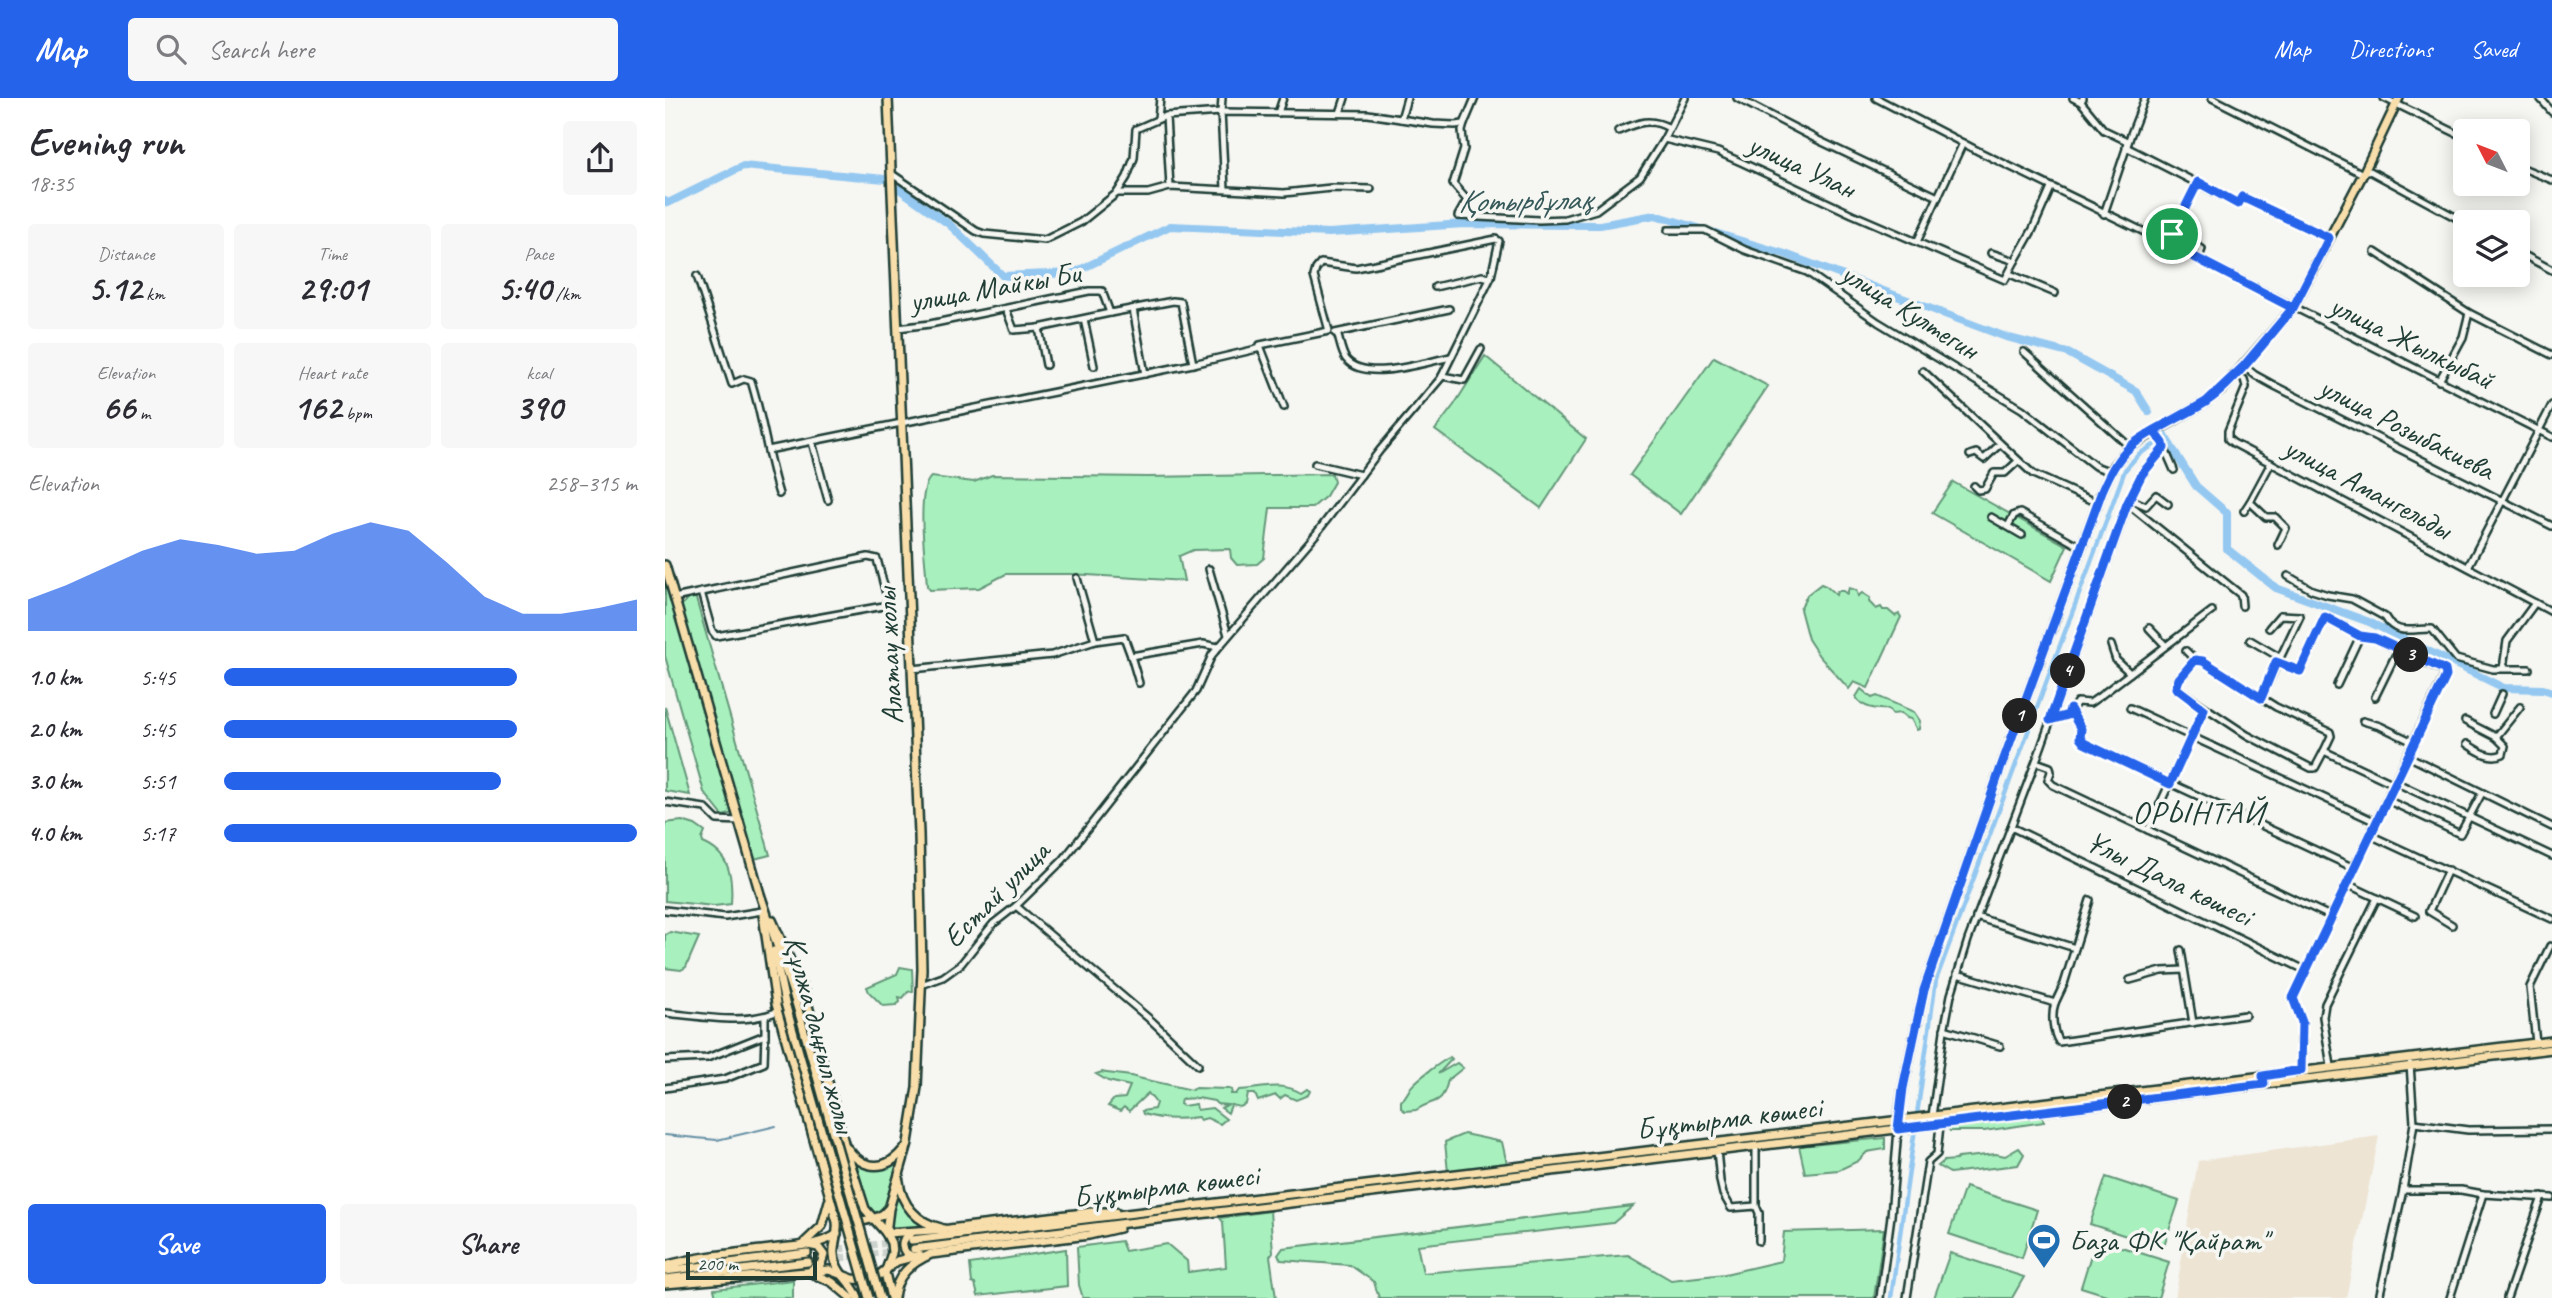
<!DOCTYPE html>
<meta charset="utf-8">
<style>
body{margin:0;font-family:Caveat,sans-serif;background:#f7f7f7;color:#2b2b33;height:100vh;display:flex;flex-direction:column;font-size:26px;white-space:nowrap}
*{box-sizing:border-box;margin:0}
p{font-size:23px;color:#7c7c81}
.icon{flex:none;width:38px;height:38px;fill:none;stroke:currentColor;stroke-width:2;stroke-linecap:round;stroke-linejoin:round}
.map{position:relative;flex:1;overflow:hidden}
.side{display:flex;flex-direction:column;background:#fff;width:665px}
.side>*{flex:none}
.needle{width:46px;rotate:312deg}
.fabs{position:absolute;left:1788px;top:21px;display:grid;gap:14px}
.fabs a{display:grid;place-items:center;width:77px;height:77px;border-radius:7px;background:#fff;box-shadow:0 4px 18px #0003;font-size:35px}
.scale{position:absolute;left:21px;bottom:18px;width:131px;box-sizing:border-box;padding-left:7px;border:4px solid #1f3d34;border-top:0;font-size:19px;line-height:24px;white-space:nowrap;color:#1f3d34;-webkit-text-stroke:5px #f6f6f2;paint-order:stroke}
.pin{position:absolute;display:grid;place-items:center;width:60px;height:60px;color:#fff;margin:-30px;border:4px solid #fff;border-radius:50%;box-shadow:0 2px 7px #0007}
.km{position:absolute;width:35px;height:35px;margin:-18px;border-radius:50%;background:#222;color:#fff;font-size:19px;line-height:35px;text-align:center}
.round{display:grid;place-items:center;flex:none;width:74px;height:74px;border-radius:7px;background:#f7f7f7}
.summary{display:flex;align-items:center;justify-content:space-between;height:119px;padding:0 28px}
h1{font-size:38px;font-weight:700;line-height:52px}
.figures{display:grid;grid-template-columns:repeat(3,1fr);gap:10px;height:119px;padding:7px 28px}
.figures div{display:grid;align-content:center;border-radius:7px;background:#f7f7f7;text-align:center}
.figures b{font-size:35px;font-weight:700}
.figures small{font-size:19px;font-weight:400}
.figures p{font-size:19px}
.chart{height:196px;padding:14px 28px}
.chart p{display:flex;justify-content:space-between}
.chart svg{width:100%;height:126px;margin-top:7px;fill:#2563eb;opacity:.7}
.button{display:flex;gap:14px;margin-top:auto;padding:14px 28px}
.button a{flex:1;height:80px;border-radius:7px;background:#2563eb;color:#fff;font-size:28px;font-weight:700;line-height:80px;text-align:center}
.button a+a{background:#f7f7f7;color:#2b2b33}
ul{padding:0 28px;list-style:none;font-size:23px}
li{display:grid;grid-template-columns:112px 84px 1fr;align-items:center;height:52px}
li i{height:18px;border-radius:9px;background:#2563eb}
header{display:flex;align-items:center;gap:42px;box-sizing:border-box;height:98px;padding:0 35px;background:#2563eb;color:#fff}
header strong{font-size:33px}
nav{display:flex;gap:38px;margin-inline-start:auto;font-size:24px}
.search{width:490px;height:63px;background:#f7f7f7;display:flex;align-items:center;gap:18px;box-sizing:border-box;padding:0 24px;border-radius:7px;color:#7c7c81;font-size:26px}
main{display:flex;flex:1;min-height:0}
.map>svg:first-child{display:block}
.built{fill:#ede4d3}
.green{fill:#a8f1be;stroke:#649779;stroke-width:2}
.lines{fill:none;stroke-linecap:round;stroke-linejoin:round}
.stream{stroke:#6590a5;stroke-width:2}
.canal{stroke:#94c8f1;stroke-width:4.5}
.river{stroke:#94c8f1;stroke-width:8}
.major-tunnel{stroke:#cbd1cc;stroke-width:7;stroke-dasharray:7 3.5;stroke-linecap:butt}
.minor-casing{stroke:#1f3d34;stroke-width:10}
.major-casing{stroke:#1f3d34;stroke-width:12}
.minor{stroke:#f6f6f2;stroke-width:5}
.major{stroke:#f8deab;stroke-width:7}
.major-bridge-casing{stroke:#1f3d34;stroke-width:12;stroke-linecap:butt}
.major-bridge{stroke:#f8deab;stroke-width:7}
.route-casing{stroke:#fff;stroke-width:14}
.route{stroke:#2563eb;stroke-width:9}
.labels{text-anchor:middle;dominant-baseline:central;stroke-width:7;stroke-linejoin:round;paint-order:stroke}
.street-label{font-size:30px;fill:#1f3d34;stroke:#f6f6f2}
.poi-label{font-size:30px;fill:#1f3d34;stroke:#f6f6f2;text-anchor:start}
.water-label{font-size:32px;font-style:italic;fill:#36595a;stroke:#f6f6f2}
.neighbourhood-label{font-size:32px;letter-spacing:2px;fill:#1f3d34;stroke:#f6f6f2}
</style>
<header>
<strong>Map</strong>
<div class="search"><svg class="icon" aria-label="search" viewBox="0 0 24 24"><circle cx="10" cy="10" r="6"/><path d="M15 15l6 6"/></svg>Search here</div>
<nav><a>Map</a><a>Directions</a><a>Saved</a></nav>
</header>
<main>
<section class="side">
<div class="summary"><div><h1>Evening run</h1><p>18:35</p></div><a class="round"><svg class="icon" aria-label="share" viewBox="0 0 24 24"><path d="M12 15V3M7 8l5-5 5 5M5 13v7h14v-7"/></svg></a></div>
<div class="figures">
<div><p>Distance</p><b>5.12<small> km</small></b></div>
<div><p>Time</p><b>29:01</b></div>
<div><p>Pace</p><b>5:40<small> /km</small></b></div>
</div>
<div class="figures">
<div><p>Elevation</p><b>66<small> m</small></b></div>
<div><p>Heart rate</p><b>162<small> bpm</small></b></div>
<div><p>kcal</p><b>390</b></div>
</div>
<div class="chart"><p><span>Elevation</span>258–315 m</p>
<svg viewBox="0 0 160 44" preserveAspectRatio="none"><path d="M0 44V33L10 28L20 22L30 16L40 12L50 14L60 17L70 16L80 10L90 6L100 9L110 20L120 32L130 38L140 38L150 36L160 33V44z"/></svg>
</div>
<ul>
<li><b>1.0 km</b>5:45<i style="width:71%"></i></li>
<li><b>2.0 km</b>5:45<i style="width:71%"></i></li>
<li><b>3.0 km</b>5:51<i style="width:67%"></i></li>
<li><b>4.0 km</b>5:17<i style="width:100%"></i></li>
</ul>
<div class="button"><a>Save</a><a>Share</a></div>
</section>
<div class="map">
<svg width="1887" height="1200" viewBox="0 0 1887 1200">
<rect width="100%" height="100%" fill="#f6f6f2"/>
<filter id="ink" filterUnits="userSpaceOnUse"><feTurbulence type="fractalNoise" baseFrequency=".0143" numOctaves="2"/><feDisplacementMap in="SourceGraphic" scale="14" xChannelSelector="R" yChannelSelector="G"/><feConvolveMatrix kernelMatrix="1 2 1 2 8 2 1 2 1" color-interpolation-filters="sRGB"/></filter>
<g filter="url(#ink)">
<path class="built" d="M1714,1038L1681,1200H1510L1533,1063Z"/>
<g class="green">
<path d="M820,258L921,341L876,410L770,332L789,307Z"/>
<path d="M1049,259L1103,288L1016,416L965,377Z"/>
<path d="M667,376L669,384L661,398L647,410H605L599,460L592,466L572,467L566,460L565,451L528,452L514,458L519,483L406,476H341L314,490L265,492L262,488C261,466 250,392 266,379L309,384L327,377L483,379Z"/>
<path d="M1288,384L1402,448L1386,483L1267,415Z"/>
<path d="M0,483L68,715L58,718L39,694L0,558Z"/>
<path d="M1156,486L1161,488L1171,497L1172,493H1178L1182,496L1184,490L1191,492L1193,498L1197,495L1205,500L1204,504L1211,511L1216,509L1218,512H1223L1230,518L1234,516L1236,519L1203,590L1189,584L1184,591L1154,558L1143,541L1135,511L1142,497Z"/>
<path d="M29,494L105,757L89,761L15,509Z"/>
<path d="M1196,591L1207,600L1212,598L1249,614L1255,623L1254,631L1252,632L1246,621L1242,620L1236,615L1227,616L1223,611C1212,612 1197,610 1191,599Z"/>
<path d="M0,609L25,697L0,693Z"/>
<path d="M17,723L30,727L40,734L37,741L38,745C65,756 68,779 66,806L49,808L0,803V725Z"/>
<path d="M5,834L34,839L21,869L16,872L0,870V837Z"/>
<path d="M235,869L247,871L248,893L243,894L238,900L234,899L235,904L231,907L218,908L204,894L202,889L232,876Z"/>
<path d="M785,959L787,961L773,976L792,965L798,970L783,982C777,1009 769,1000 751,1012L740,1013L736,1010V1003C742,998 742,995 746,989C752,981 776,964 785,959Z"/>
<path d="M437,974C449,977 464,976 473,980L527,992L530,990L564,991L567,992L566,996H571L574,992C596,991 616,983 636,995L642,991L645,993L643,997L631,1002L620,997L615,1001L611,997L593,1003L590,996H583L581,1006L575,1009L566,1007L563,1015L556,1010L562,1007L552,1006L549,1003L533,1000L516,1001L515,1006L518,1008L531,1006L532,1012L547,1010L561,1021L555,1026L542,1020L535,1022L533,1019C514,1022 497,1022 478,1016L477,1013L489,1011L491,1005L483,995L464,1013L459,1009L455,1013L443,1008L449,1001L460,1000L465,988L443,983L431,976Z"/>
<path d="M1373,1016L1377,1018L1379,1024L1319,1033H1285L1283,1030L1287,1027Z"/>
<path d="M799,1036L837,1044L842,1066L783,1074L780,1044Z"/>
<path d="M1220,1040V1051L1202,1054L1193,1063L1174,1072L1140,1075L1134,1048Z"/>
<path d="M1354,1050L1359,1056L1353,1067L1285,1075L1273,1068L1279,1063L1291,1062L1293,1060L1331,1056L1340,1058Z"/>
<path d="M1005,1053L1006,1056L644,1098L645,1097Z"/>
<path d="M234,1060L219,1113L211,1117L206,1115L190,1063C206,1074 220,1073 234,1060Z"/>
<path d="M1441,1079L1514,1103L1498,1150L1425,1126Z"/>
<path d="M1300,1089L1372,1112L1357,1160L1284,1136Z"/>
<path d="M233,1090L237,1102L270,1130H228L225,1121Z"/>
<path d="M968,1108L948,1125L752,1147L758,1175L963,1157L1006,1182L1060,1176L1116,1163L1119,1134L1219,1131L1209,1200H714L709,1184L685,1167L616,1162L613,1157L618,1150Z"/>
<path d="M605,1113L608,1154L605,1158L611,1200H418L414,1187L412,1149L456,1143L460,1153L502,1146L522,1163L523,1174L561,1169L558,1124L555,1120Z"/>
<path d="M1431,1141L1504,1164L1493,1200H1451L1416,1189Z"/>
<path d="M401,1151L402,1188L313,1198L310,1186L307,1185L305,1166Z"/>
<path d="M1285,1155L1359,1179L1347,1200H1269Z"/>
<path d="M128,1182V1200L51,1199L49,1191Z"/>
</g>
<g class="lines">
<path class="stream" d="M0,1037L52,1042L111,1028"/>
<path class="canal" d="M1226,1200L1271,882L1460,372L1474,356L1489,347"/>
<g class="river">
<path d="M234,91L285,127L338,178L408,175L505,128L664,135L799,126L935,127L990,117L1120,156L1341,239L1403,255L1471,293L1484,314"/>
<path d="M0,103L3,105L78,68L220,81"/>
<path d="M1499,337L1531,388L1562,415V451L1611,490L1704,524L1839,590L1878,591L1887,594"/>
</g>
<g class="major-tunnel">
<path d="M142,1155L247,1142"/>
<path d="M143,1164L249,1151"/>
</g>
<defs>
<g id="minor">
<path d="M557,0L556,14L560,91"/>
<path d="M810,0L799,26L797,33L799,51L788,86L802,102L793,118L874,122L900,121L931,112L975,79L999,41L1020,0"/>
<path d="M1072,0L1153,42L1273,99"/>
<path d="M1211,0L1315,54L1502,145L1887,339"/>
<path d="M1408,0L1416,4L1418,0"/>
<path d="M1547,0L1698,76L1705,73L1801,125"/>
<path d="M1719,0L1801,40"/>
<path d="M1875,0L1887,14"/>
<path d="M1416,4L1439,32L1462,43L1461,49L1573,106L1577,99L1664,140"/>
<path d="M613,15L618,0"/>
<path d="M675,15L680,0"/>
<path d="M501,18L505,89"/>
<path d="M493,21L495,0"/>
<path d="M736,21L742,0"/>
<path d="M953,33C972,25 985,19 1004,30"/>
<path d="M999,41L1053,54L1078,65L1187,116L1340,182L1350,163"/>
<path d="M1853,68L1887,82"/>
<path d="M227,76L311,133L319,136L380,142L416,124L452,95L462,79L469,60L471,31L501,18L556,14L703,16L768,26L790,27L799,26"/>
<path d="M452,95H483L505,89L619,95L666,90L706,91"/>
<path d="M1439,116L1466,36L1480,0"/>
<path d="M1003,132H1040L1080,152L1142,174L1213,224L1357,311L1430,368L1446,374"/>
<path d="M1507,136L1537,151L1533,162"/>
<path d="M1252,144L1298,45"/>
<path d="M1502,145L1533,84"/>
<path d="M1710,154L1804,215L1887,257"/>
<path d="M1853,154L1887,172"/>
<path d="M1326,155L1350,163L1368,131L1386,90"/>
<path d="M1345,176L1390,195"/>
<path d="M32,178L67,286L79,281L86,283C98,320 102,358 114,396"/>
<path d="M770,189L817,178L825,180"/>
<path d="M341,211L349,232L374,230L381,267"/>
<path d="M468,211L480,276"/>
<path d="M419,221L429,268"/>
<path d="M233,230L265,226L424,193H437L445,215L508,203L516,204L528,266L596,250L619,309"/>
<path d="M374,230L445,215"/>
<path d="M670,235L784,211"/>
<path d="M672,235C675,243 676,254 681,261C700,285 760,264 786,259"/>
<path d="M1359,254L1465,349"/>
<path d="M1579,268L1590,277L1610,288L1887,428"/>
<path d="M1258,273L1368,376L1432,405"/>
<path d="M1571,276L1579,281L1581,289L1563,333V341L1568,345L1887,514"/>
<path d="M777,278L799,282L816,251"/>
<path d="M1774,283L1798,239L1804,215"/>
<path d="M147,344L163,402"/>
<path d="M1499,349L1509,372"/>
<path d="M103,352L528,266"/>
<path d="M1305,357L1311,355L1319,361L1335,346"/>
<path d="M1606,365L1585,404L1601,419H1610L1621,430L1613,447"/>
<path d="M650,366L696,377"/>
<path d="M1309,388L1313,392L1320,391L1329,375H1340L1353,363"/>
<path d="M1465,401L1481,408L1491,397L1503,406"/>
<path d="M1463,406L1576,497L1577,508"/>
<path d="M1579,413L1585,404"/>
<path d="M1326,419L1357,437"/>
<path d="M1343,428L1349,417L1355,415L1416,449"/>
<path d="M1803,469L1887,307"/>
<path d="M544,471L563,537"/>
<path d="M1623,478L1647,492L1663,497L1687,501L1720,519C1731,539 1750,530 1767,531L1791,561L1828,571H1864"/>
<path d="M412,480L430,543"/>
<path d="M9,500L203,459L212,461L224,507L51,538L47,533L36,494"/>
<path d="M1484,530L1500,547"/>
<path d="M1585,542L1614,559"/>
<path d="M1446,547L1451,562L1465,575"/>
<path d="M1521,553L1530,562L1538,563L1611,609L1665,634L1666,638L1659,653"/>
<path d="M466,558L474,585"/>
<path d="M1530,562L1514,581L1511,590L1582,637L1646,670H1650L1659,653L1729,686"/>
<path d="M1611,564L1635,573L1660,519L1695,538"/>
<path d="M1838,570L1842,543L1870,505"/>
<path d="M247,571L387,557L430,543L459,539L466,558L538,546L553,549"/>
<path d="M1672,587L1695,538L1710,540L1733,552"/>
<path d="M1596,600L1635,518L1615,517L1604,530"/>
<path d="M1465,610L1711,724"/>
<path d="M1405,611L1416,631L1415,640L1419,645L1689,770"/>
<path d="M1828,616L1837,596"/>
<path d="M1385,622L1403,617L1412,604L1425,605L1435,598L1547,513"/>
<path d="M1698,623L1715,628L1750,645"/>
<path d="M1800,623L1831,639L1855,609"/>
<path d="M1802,646C1813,653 1825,662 1838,656L1840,648L1831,639"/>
<path d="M1743,658L1887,729"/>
<path d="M1371,664L1385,669L1386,674L1383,682L1388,687L1667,819"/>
<path d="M1730,684L1887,758"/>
<path d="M1722,702L1795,736L1817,695"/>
<path d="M0,704L40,710L52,722L75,723"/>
<path d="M1346,729L1642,873"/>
<path d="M1483,732L1539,611"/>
<path d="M1705,737L1887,821"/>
<path d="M1783,772L1764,813L1787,827"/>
<path d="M1682,786L1750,818"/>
<path d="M351,808L488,924L533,967"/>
<path d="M0,812L60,819L97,813"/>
<path d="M1311,819L1410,850"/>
<path d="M1516,852L1528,925"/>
<path d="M1292,876L1390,905C1386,916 1388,935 1394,944L1580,917"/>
<path d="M1465,882L1497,873L1519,872"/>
<path d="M256,887L278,879L296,866L328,826L351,808L398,762L531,593L547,557L651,436L715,352L776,280L826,179L834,143L831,141L691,170L656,165L651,171L649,178L664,233L595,247V250"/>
<path d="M1390,905L1399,886L1425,802"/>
<path d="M0,915C35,918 80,928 113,913"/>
<path d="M1279,931L1335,948"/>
<path d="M1871,945L1865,889L1885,848"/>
<path d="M0,962L42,960L100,937V919"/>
<path d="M1666,968L1658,919L1660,906L1712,800"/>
<path d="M1636,972L1637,924L1628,900L1781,574L1733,552L1710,599"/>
<path d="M0,990L60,981L99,965L100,937"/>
<path d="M1267,1018L1279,933L1286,897L1303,842L1374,655L1463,406L1477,376L1499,350L1498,345L1489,333"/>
<path d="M1749,1025L1803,1032L1887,1031"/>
<path d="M1052,1052L1055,1083L1058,1096L1066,1110L1091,1108L1094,1115V1143"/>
<path d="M1738,1092H1796L1818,1096L1887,1100"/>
<path d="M1091,1108V1048"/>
<path d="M1215,1200L1226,1118L1233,1031"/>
<path d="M1242,1200L1263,1064L1272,1056L1275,1027"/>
<path d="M1714,1200L1738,1092L1749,1025L1745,966"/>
<path d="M1785,1200L1818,1096"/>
<path d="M1842,1200L1877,1099"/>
</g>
<g id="major">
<path d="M0,467L95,796L130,901"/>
<path d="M98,817L111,906L172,1124C174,1139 164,1152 172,1168C177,1180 189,1187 193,1200"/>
<path d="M107,822L140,896L179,1045L200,1111L221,1135L226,1145L227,1155L220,1175L226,1200"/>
<path d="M109,853L120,905"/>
<path d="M1233,1026L1238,990L1259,892L1336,669L1437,393L1449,367L1465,348L1541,304L1557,292L1628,210L1698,76L1734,0"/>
<path d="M183,1051C199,1073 222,1073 239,1051"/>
<path d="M234,1083C236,1107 253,1125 276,1130"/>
<path d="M181,1128C195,1120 213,1125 223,1111"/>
<path d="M221,1135L224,1111L243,1045L252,989L257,871L254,736L223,0"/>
<path d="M221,1135L284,1131L427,1114H450"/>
<path d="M246,1135C238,1139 235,1147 241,1155L248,1159"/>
<path d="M247,1142L1887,943"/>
<path d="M139,1145L157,1128L164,1103"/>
<path d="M143,1147L153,1149L159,1157L156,1166L147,1171"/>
<path d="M249,1151L1887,951"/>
<path d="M0,1168C37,1157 76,1155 114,1150C132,1148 157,1147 172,1136"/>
<path d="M0,1173L142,1155"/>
<path d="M146,1175L167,1184L186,1200"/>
<path d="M0,1181L143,1164"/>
<path d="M0,1186L164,1172L188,1181L201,1182L213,1178L232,1163L255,1157"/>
<path d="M229,1200C231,1177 246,1165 266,1156L424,1137L454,1130"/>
</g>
</defs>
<use href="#minor" class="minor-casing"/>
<use href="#major" class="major-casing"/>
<use href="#minor" class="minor"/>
<use href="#major" class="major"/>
<defs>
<g id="major-bridge">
<path d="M130,901L215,1200"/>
<path d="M120,905L204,1200"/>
</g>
</defs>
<use href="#major-bridge" class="major-bridge-casing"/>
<use href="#major-bridge" class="major-bridge"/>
</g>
</g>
<g class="lines" filter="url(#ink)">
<defs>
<path id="route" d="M1507,136L1502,145L1628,210C1605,237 1583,267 1557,291C1531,316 1493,325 1466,348C1452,360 1444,377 1437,393L1336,669L1259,892L1238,990L1233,1031L1599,986L1598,978L1636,972L1637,924L1628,900L1781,578L1780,572L1710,540L1695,538L1660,519L1635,573L1611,564L1596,600L1538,563L1530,562L1514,581L1511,590L1539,611L1505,686L1419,645L1415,640L1416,631L1405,611L1403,617L1385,622L1462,406L1477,376L1499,350L1498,345L1489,333L1541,304L1579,268L1628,210L1664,140L1577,99L1573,106L1533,84L1507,136"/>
</defs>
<use href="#route" class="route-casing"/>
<use href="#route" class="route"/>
</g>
<defs>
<symbol id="stadium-pin" viewBox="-11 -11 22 30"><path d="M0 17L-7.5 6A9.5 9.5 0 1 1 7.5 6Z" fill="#1f6fb2" stroke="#f6f6f2"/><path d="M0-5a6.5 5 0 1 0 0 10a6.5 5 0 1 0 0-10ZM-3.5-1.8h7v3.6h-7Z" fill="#fff"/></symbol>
</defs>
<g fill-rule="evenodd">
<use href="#stadium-pin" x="1360" y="1123" width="38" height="52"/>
</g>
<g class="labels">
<g class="street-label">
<text transform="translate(1137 68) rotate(25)">улица Улан</text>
<text transform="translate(330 189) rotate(-10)">улица Майкы Би</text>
<text transform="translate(1245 213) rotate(32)">улица Култегин</text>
<text transform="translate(1747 244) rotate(26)">улица Жылкыбай</text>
<text transform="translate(1742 330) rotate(27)">улица Розыбакиева</text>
<text transform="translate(1703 390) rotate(28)">улица Амангельды</text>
<text transform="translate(224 558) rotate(-93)">Алатау жолы</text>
<text transform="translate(1504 780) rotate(26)">Ұлы Дала көшесі</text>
<text transform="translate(331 796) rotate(-45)">Естай улица</text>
<text transform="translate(155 936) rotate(75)">Құлжа даңғыл жолы</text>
<text transform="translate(1064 1020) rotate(-7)">Бұқтырма көшесі</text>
<text transform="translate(501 1088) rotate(-7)">Бұқтырма көшесі</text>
</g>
<g class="poi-label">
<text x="1404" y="1142">База ФК "Қайрат"</text>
</g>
<g class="water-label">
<text transform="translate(860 102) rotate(-1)">Қотырбұлақ</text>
</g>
<g class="neighbourhood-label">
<text x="1534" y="714">ОРЫНТАЙ</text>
</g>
</g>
</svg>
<div class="fabs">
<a><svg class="needle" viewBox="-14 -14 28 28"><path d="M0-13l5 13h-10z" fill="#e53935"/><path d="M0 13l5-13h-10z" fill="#7c7c81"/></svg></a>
<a><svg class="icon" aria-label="layers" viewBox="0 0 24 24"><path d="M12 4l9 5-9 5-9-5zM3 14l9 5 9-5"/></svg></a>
</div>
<div class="scale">200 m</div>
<div class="pin" style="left:1507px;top:136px;background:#1e9e55"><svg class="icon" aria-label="arrive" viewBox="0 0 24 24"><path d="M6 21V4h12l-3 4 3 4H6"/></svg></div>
<b class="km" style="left:1355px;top:618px">1</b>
<b class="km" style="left:1460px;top:1004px">2</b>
<b class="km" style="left:1746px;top:557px">3</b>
<b class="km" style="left:1403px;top:573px">4</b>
</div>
</main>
